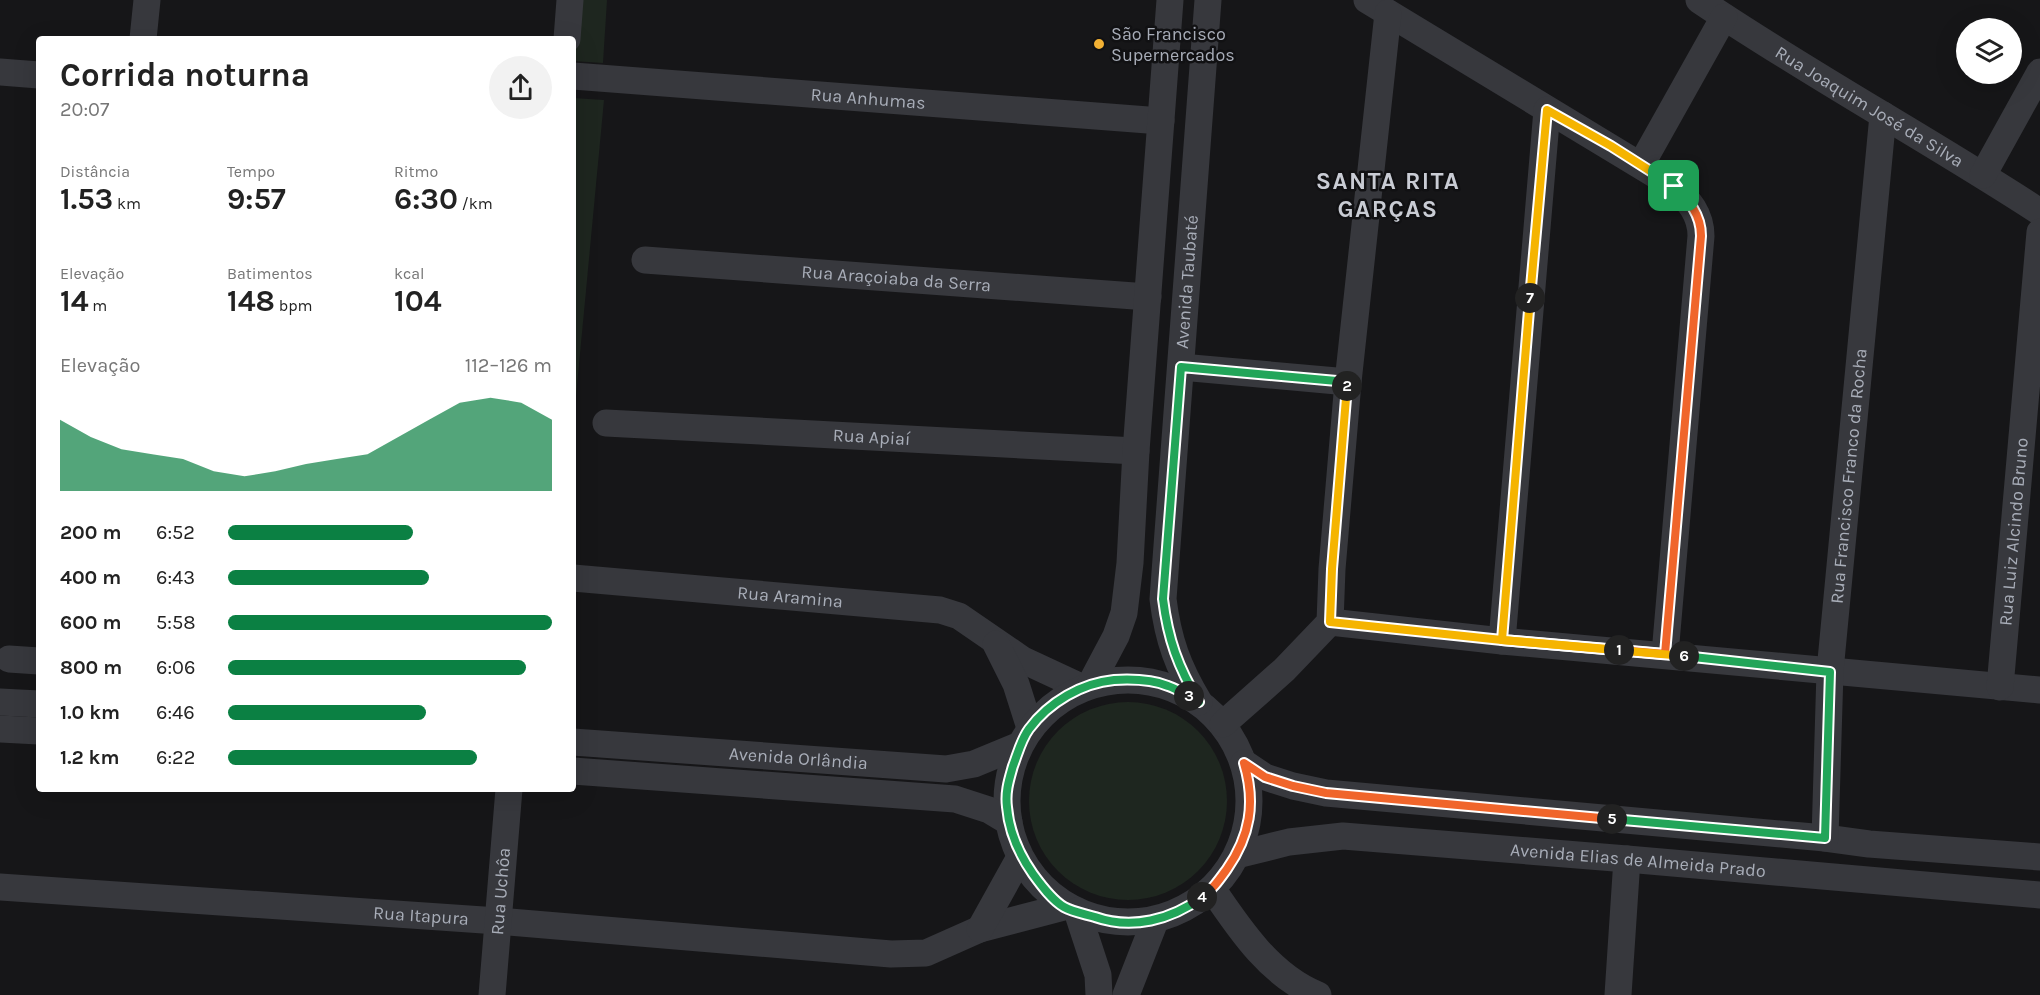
<!DOCTYPE html>
<html lang="pt">
<meta charset="utf-8">
<style>
body{margin:0;font-family:Karla,sans-serif;background:#f2f2f2;color:#222;height:100vh;display:flex;flex-direction:column;font-size:22px;white-space:nowrap}
*{box-sizing:border-box;margin:0}
p{font-size:20px;color:#767676}
.icon{flex:none;width:33px;height:33px;fill:none;stroke:currentColor;stroke-width:2;stroke-linecap:round;stroke-linejoin:round}
.map{position:relative;flex:1;overflow:hidden}
.panel{position:absolute;left:36px;top:36px;width:540px;height:756px;display:flex;flex-direction:column;background:#fff;border-radius:6px;box-shadow:0 6px 24px #0002}
.panel>*{flex:none}
.fabs{position:absolute;left:1956px;top:18px;display:grid;gap:12px}
.fabs a{display:grid;place-items:center;width:66px;height:66px;border-radius:50%;background:#fff;box-shadow:0 6px 24px #0002;font-size:30px}
.pin{position:absolute;display:grid;place-items:center;width:51px;height:51px;color:#fff;margin:-26px;border-radius:12px;box-shadow:0 3px 9px #0006}
.km{position:absolute;width:30px;height:30px;margin:-15px;border-radius:50%;background:#222;color:#fff;font-size:16px;line-height:30px;text-align:center}
.round{display:grid;place-items:center;flex:none;width:63px;height:63px;border-radius:32px;background:#f2f2f2}
.summary{display:flex;align-items:center;justify-content:space-between;height:102px;padding:0 24px}
h1{font-size:33px;font-weight:700;line-height:45px}
.figures{display:grid;grid-template-columns:repeat(3,1fr);gap:9px;height:102px;padding:6px 24px}
.figures div{display:grid;align-content:center}
.figures b{font-size:30px;font-weight:700}
.figures small{font-size:16px;font-weight:400}
.figures p{font-size:16px}
.chart{height:168px;padding:12px 24px}
.chart p{display:flex;justify-content:space-between}
.chart svg{width:100%;height:108px;margin-top:6px;fill:#0b8043;opacity:.7}
ul{padding:0 24px;list-style:none;font-size:20px}
li{display:grid;grid-template-columns:96px 72px 1fr;align-items:center;height:45px}
li i{height:15px;border-radius:8px;background:#0b8043}
.map>svg:first-child{display:block}
.green{fill:#1e261f}
.lines{fill:none;stroke-linecap:round;stroke-linejoin:round}
.minor{stroke:#37383d;stroke-width:27}
.split-1-casing{stroke:#fff;stroke-width:12}
.split-2-casing{stroke:#fff;stroke-width:12}
.split-3-casing{stroke:#fff;stroke-width:12}
.split-4-casing{stroke:#fff;stroke-width:12}
.split-5-casing{stroke:#fff;stroke-width:12}
.split-6-casing{stroke:#fff;stroke-width:12}
.split-7-casing{stroke:#fff;stroke-width:12}
.split-8-casing{stroke:#fff;stroke-width:12}
.split-1{stroke:#f0652b;stroke-width:8}
.split-2{stroke:#f5b400;stroke-width:8}
.split-3{stroke:#22a559;stroke-width:8}
.split-4{stroke:#22a559;stroke-width:8}
.split-5{stroke:#f0652b;stroke-width:8}
.split-6{stroke:#22a559;stroke-width:8}
.split-7{stroke:#f5b400;stroke-width:8}
.split-8{stroke:#f5b400;stroke-width:8}
.poi-dot{fill:#f2b134;stroke:#111113;stroke-width:2}
.labels{text-anchor:middle;dominant-baseline:central;stroke-width:5;stroke-linejoin:round;paint-order:stroke}
.poi-label{font-size:18px;fill:#a8adb8;stroke:#111113;text-anchor:start}
.street-label{font-size:18px;fill:#a8adb8;stroke:#111113}
.district-label{font-size:24px;font-weight:bold;letter-spacing:1.5px;fill:#c9ccd4;stroke:#111113}
</style>
<div class="map">
<svg width="2040" height="995" viewBox="0 0 2040 995">
<rect width="100%" height="100%" fill="#161618"/>
<g class="green">
<path d="M578,0H607L603,63L573,61Z"/>
<path d="M573,98L604,100L573,428Z"/>
<circle cx="1128" cy="801" r="99"/>
</g>
<g class="lines">
<g class="minor">
<path d="M1367,0L1674,186C1689,201 1701,214 1701,236L1665,654"/>
<path id="s1" d="M1699,0C1810,75 1928,139 2040,212"/>
<path d="M143,39L147,0"/>
<path d="M567,39L570,0"/>
<path d="M0,72L39,75"/>
<path id="s2" d="M573,76L1161,121"/>
<path d="M1641,165L1724,17"/>
<path d="M1983,175L2040,72"/>
<path id="s3" d="M645,260L1148,297"/>
<path d="M1181,367L1348,382"/>
<path id="s4" d="M606,423L1136,451"/>
<path id="s5" d="M573,578L940,610L959,616L1023,660L1081,687"/>
<path d="M1330,622L1502,641L2040,690"/>
<path d="M1502,641L1547,110"/>
<path d="M996,644L1016,684L1030,728"/>
<path d="M9,659L39,661"/>
<circle cx="1128" cy="801" r="121"/>
<path d="M1090,685L1116,636L1124,613L1130,563L1136,451L1170,0"/>
<path id="s6" d="M2000,687L2040,232"/>
<path d="M0,702L39,704"/>
<path id="s7" d="M1199,702C1178,667 1168,640 1163,599L1208,0"/>
<path d="M1223,724L1284,670L1330,622L1332,569L1348,382L1388,13"/>
<path d="M0,729L39,731"/>
<path id="s8" d="M573,742L946,769L974,764L1020,745"/>
<path d="M1244,763L1265,777L1293,786L1326,793L1825,838L1869,844L2040,857"/>
<path d="M573,771L955,799L989,810L1009,822"/>
<path id="s9" d="M1825,838L1830,671L1883,115"/>
<path id="s10" d="M1237,855L1289,842L1343,836L1627,859L2040,895"/>
<path id="s11" d="M0,887L498,921L891,954L926,953L980,929L1064,907"/>
<path d="M1213,890C1240,930 1271,976 1318,995"/>
<path d="M1077,911L1098,975L1099,995"/>
<path d="M980,929L1020,857"/>
<path id="s12" d="M492,995L509,789"/>
<path d="M1126,995L1155,921"/>
<path d="M1618,995L1627,859"/>
</g>
</g>
<g class="lines">
<defs>
<path id="split-1" d="M1619,650L1665,654L1701,236C1701,214 1689,201 1674,186"/>
<path id="split-2" d="M1347,386L1332,569L1330,622L1502,640L1619,650"/>
<path id="split-3" d="M1189,696L1199,702C1178,667 1168,639 1163,599L1181,367L1348,382L1347,386"/>
<path id="split-4" d="M1189,696C1182,693 1175,688 1168,686C1151,679 1132,679 1114,680C1082,683 1049,702 1029,729C1021,740 1018,753 1013,766C1009,780 1005,792 1007,807C1009,831 1019,854 1033,874C1041,885 1052,900 1064,907C1073,912 1085,914 1095,917C1132,930 1171,920 1202,897"/>
<path id="split-5" d="M1202,897C1213,889 1219,880 1227,869C1250,836 1256,803 1244,763L1265,777L1293,786L1326,793L1612,819"/>
<path id="split-6" d="M1612,819L1825,838L1830,672L1684,656"/>
<path id="split-7" d="M1530,298L1502,640L1684,656"/>
<path id="split-8" d="M1530,298L1547,110L1611,146L1674,186"/>
</defs>
<use href="#split-1" class="split-1-casing"/>
<use href="#split-2" class="split-2-casing"/>
<use href="#split-3" class="split-3-casing"/>
<use href="#split-4" class="split-4-casing"/>
<use href="#split-5" class="split-5-casing"/>
<use href="#split-6" class="split-6-casing"/>
<use href="#split-7" class="split-7-casing"/>
<use href="#split-8" class="split-8-casing"/>
<use href="#split-1" class="split-1"/>
<use href="#split-2" class="split-2"/>
<use href="#split-3" class="split-3"/>
<use href="#split-4" class="split-4"/>
<use href="#split-5" class="split-5"/>
<use href="#split-6" class="split-6"/>
<use href="#split-7" class="split-7"/>
<use href="#split-8" class="split-8"/>
</g>
<circle class="poi-dot" cx="1099" cy="44" r="6"/>
<g class="labels">
<g class="poi-label">
<text x="1111" y="34">São Francisco<tspan x="1111" dy="21">Supernercados</tspan></text>
</g>
<g class="street-label">
<text stroke="none"><textPath href="#s2" startOffset="296">Rua Anhumas</textPath></text>
<text stroke="none"><textPath href="#s1" startOffset="201">Rua Joaquim José da Silva</textPath></text>
<text stroke="none"><textPath href="#s3" startOffset="252">Rua Araçoiaba da Serra</textPath></text>
<text stroke="none"><textPath href="#s7" startOffset="428">Avenida Taubaté</textPath></text>
<text stroke="none"><textPath href="#s4" startOffset="266">Rua Apiaí</textPath></text>
<text stroke="none"><textPath href="#s9" startOffset="363">Rua Francisco Franco da Rocha</textPath></text>
<text stroke="none"><textPath href="#s6" startOffset="156">Rua Luiz Alcindo Bruno</textPath></text>
<text stroke="none"><textPath href="#s5" startOffset="218">Rua Aramina</textPath></text>
<text stroke="none"><textPath href="#s8" startOffset="226">Avenida Orlândia</textPath></text>
<text stroke="none"><textPath href="#s10" startOffset="404">Avenida Elias de Almeida Prado</textPath></text>
<text stroke="none"><textPath href="#s12" startOffset="104">Rua Uchôa</textPath></text>
<text stroke="none"><textPath href="#s11" startOffset="422">Rua Itapura</textPath></text>
</g>
<g class="district-label">
<text x="1388" y="181">SANTA RITA<tspan x="1388" dy="28">GARÇAS</tspan></text>
</g>
</g>
</svg>
<div class="fabs">
<a><svg class="icon" aria-label="layers" viewBox="0 0 24 24"><path d="M12 4l9 5-9 5-9-5zM3 14l9 5 9-5"/></svg></a>
</div>
<div class="pin" style="left:1674px;top:186px;background:#1e9e55"><svg class="icon" aria-label="arrive" viewBox="0 0 24 24"><path d="M6 21V4h12l-3 4 3 4H6"/></svg></div>
<b class="km" style="left:1619px;top:650px">1</b>
<b class="km" style="left:1347px;top:386px">2</b>
<b class="km" style="left:1189px;top:696px">3</b>
<b class="km" style="left:1202px;top:897px">4</b>
<b class="km" style="left:1612px;top:819px">5</b>
<b class="km" style="left:1684px;top:656px">6</b>
<b class="km" style="left:1530px;top:298px">7</b>
<section class="panel">
<div class="summary"><div><h1>Corrida noturna</h1><p>20:07</p></div><a class="round"><svg class="icon" aria-label="share" viewBox="0 0 24 24"><path d="M12 15V3M7 8l5-5 5 5M5 13v7h14v-7"/></svg></a></div>
<div class="figures">
<div><p>Distância</p><b>1.53<small> km</small></b></div>
<div><p>Tempo</p><b>9:57</b></div>
<div><p>Ritmo</p><b>6:30<small> /km</small></b></div>
</div>
<div class="figures">
<div><p>Elevação</p><b>14<small> m</small></b></div>
<div><p>Batimentos</p><b>148<small> bpm</small></b></div>
<div><p>kcal</p><b>104</b></div>
</div>
<div class="chart"><p><span>Elevação</span>112–126 m</p>
<svg viewBox="0 0 160 44" preserveAspectRatio="none"><path d="M0 44V15L10 22L20 27L30 29L40 31L50 36L60 38L70 36L80 33L90 31L100 29L110 22L120 15L130 8L140 6L150 8L160 15V44z"/></svg>
</div>
<ul>
<li><b>200 m</b>6:52<i style="width:57%"></i></li>
<li><b>400 m</b>6:43<i style="width:62%"></i></li>
<li><b>600 m</b>5:58<i style="width:100%"></i></li>
<li><b>800 m</b>6:06<i style="width:92%"></i></li>
<li><b>1.0 km</b>6:46<i style="width:61%"></i></li>
<li><b>1.2 km</b>6:22<i style="width:77%"></i></li>
</ul>
</section>
</div>
